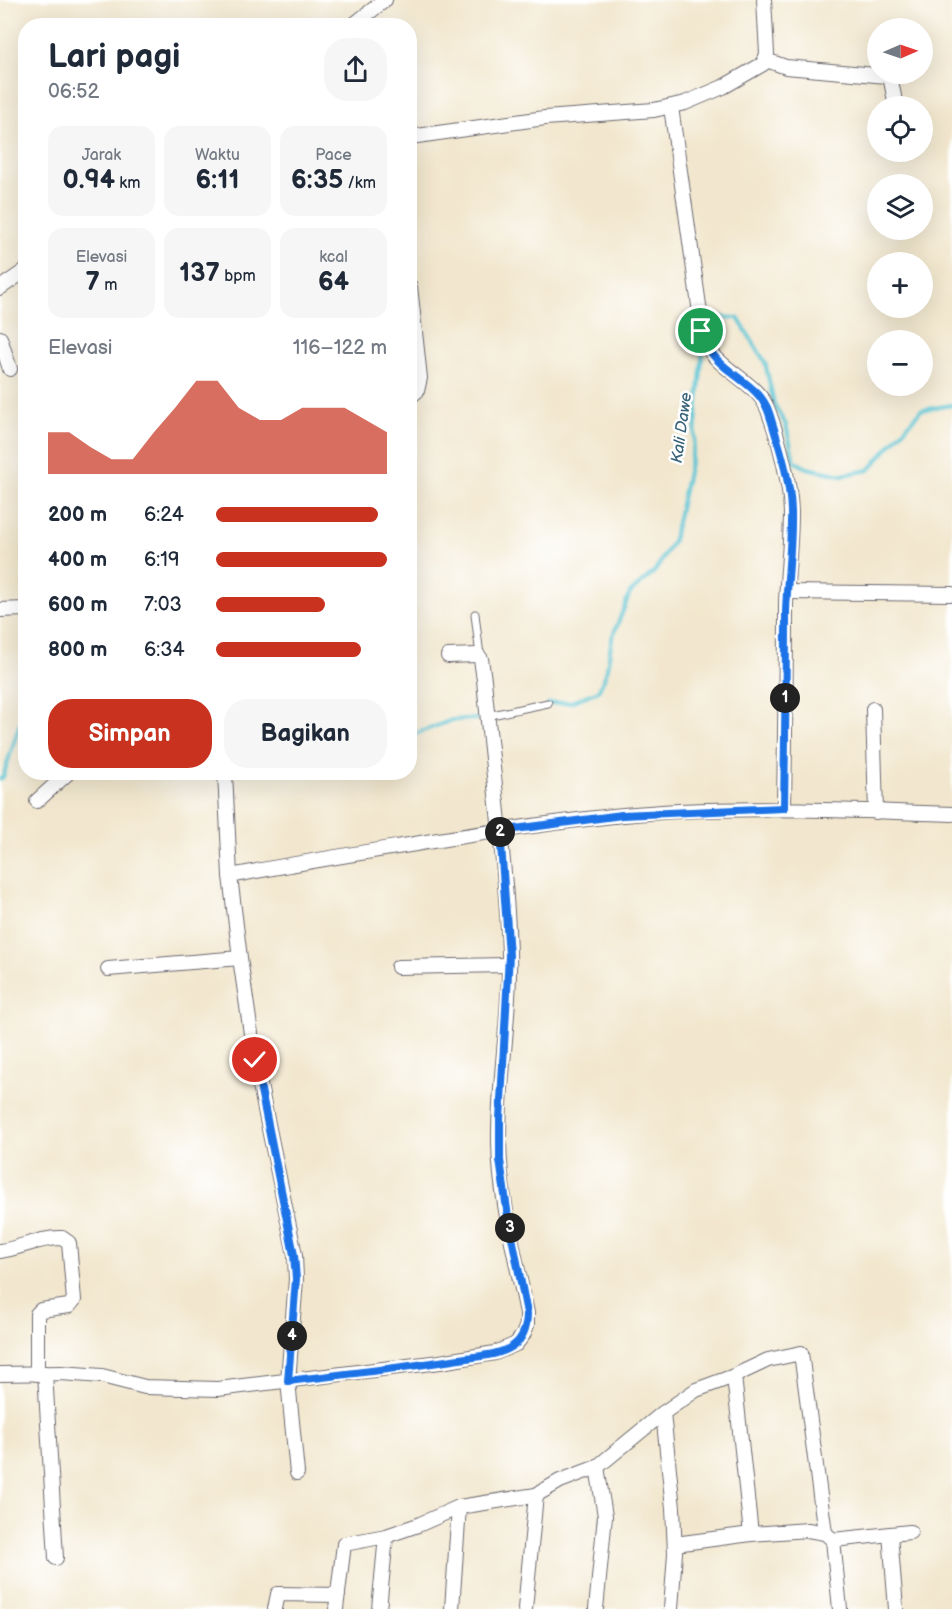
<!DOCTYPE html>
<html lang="id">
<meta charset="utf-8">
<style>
body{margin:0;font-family:"Balsamiq Sans",sans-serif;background:#f6f6f7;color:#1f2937;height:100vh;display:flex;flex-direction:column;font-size:22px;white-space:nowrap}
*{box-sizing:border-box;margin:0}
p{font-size:20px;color:#747a83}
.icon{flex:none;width:33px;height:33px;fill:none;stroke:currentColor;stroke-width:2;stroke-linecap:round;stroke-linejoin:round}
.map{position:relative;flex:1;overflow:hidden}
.sheet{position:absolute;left:18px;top:18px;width:399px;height:762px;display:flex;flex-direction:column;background:#fff;border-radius:24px;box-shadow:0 6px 24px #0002}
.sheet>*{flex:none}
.needle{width:39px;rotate:88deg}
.controls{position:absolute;left:867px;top:18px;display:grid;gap:12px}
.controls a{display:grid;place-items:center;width:66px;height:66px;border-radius:50%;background:#fff;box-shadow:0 6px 24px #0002;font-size:30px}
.pin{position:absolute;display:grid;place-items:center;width:51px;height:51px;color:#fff;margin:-26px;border:3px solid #fff;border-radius:50%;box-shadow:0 2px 6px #0007}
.km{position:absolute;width:30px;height:30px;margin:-15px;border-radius:50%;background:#222;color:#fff;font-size:16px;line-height:30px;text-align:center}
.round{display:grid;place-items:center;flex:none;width:63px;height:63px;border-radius:24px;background:#f6f6f7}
.head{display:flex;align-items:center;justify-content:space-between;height:102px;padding:0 30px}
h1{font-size:33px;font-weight:700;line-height:45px}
.figures{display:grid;grid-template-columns:repeat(3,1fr);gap:9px;height:102px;padding:6px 30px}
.figures div{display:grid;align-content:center;border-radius:15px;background:#f6f6f7;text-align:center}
.figures b{font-size:26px;font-weight:700}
.figures small{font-size:16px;font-weight:400}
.figures p{font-size:16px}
.chart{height:168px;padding:12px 30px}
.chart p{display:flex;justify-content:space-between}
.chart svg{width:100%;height:108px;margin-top:6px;fill:#c8321e;opacity:.7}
.button{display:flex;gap:12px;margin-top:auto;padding:12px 30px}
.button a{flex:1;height:69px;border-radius:24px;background:#c8321e;color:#fff;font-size:24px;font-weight:700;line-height:69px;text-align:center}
.button a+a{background:#f6f6f7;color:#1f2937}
ul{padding:0 30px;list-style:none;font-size:20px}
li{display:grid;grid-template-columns:96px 72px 1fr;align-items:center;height:45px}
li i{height:15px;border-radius:8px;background:#c8321e}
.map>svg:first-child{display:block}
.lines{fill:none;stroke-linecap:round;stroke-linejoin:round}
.stream{stroke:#5ac5d4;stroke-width:4}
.lane-casing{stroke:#6b676e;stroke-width:9}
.street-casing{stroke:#6b676e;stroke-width:16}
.lane{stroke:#fff;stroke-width:7}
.street{stroke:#fff;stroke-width:14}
.route-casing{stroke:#fff;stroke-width:12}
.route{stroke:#1a73e8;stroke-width:8}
.labels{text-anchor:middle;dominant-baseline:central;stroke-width:5;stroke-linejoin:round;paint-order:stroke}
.water-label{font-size:16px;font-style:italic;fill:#386378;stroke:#fff}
</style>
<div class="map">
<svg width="952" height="1609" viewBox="0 0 952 1609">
<rect width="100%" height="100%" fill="#fff"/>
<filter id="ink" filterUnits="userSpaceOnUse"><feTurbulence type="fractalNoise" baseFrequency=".0167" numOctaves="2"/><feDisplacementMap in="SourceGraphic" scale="12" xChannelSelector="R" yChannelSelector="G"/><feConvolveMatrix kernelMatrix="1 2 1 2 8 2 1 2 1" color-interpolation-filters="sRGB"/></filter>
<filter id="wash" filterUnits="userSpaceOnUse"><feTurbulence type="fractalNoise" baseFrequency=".008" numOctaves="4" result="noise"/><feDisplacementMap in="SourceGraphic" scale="24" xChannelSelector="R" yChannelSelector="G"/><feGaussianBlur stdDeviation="1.35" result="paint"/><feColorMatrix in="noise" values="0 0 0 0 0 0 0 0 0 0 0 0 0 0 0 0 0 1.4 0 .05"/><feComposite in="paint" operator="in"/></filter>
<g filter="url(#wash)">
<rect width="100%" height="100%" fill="#f2e7ce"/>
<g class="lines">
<g class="stream">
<path d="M707,336L718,317L738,318L765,362L774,404L786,425L794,461L807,468L842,475L869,470L921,410L952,405"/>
<path d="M548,704L571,702L598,691L606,674L612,638L630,593L655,571L673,541L694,444L703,349"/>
<path d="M410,736L452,720L476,719L485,716"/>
<path d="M0,779L3,777L19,726L26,715"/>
</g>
</g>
</g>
<g filter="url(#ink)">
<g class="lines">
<defs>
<g id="lane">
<path d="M475,614L480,656"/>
<path d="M487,716L548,703"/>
</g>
<g id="street">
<path d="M352,26L385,0"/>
<path d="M766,60L786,67L887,76L891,81L896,106"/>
<path d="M671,107L704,341C718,371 757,381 768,410C779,439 790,482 791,512C791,543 787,573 786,603C786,672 785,740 784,808"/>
<path d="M410,137L545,118L654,110L685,103L723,87L763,64L767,54L764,0"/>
<path d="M410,286L420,378L417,391L410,397"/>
<path d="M0,288L26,270"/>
<path d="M0,338L10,369"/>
<path d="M787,592L952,594"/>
<path d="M0,610L26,609"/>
<path d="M873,709L876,812"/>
<path d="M225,772L230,876L240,958L255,1061L295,1255L296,1279L288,1381L297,1473"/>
<path d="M37,801L69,772"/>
<path d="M230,876C301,862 373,851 445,839C523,827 601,815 679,811C770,807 861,811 952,814"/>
<path d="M398,967L508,965"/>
<path d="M108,969L240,958"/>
<path d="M0,1251C21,1248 41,1237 62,1238L69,1243L74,1300L69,1306L41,1310L37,1314V1374"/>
<path d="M45,1373L56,1558"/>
<path d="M0,1374L61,1373L102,1376L145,1387L218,1389L440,1362L495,1353L516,1344L523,1335L527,1325V1313C516,1258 500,1200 499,1143C498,1079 511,1016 509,952C506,861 492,771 484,680L481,659L478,655L448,656"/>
<path d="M734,1376L751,1534"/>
<path d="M663,1413L673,1508L675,1553L671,1609"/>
<path d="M890,1534L896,1609"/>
<path d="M833,1540L910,1532"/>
<path d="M675,1544L751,1534L808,1530L825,1533L833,1540L840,1609"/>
<path d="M275,1609L278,1594L338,1595"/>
<path d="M336,1609L344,1544L386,1536L418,1525L459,1507L536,1495L560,1481L597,1467L663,1413L696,1390L734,1376L768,1360L801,1353L825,1533"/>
<path d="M379,1609L386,1536"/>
<path d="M452,1609L459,1507"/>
<path d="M525,1609L536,1495"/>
<path d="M596,1609L605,1516L597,1467"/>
</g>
</defs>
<use href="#lane" class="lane-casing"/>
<use href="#street" class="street-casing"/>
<use href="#lane" class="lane"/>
<use href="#street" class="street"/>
</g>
</g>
<g class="lines" filter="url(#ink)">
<defs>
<path id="route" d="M255,1060L294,1255L296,1279L288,1381C345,1374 403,1368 459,1359C477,1356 498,1356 513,1346C524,1338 527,1326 527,1313L508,1217L500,1160V1119L509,955L500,831L622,815L784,808C785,743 786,677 786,612C787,578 792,545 791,511C790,478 779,445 769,413C758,378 712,374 701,331"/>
</defs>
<use href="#route" class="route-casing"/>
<use href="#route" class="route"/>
</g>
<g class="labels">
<g class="water-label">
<text transform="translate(682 428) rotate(-82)">Kali Dawe</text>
</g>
</g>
</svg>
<div class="controls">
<a><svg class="needle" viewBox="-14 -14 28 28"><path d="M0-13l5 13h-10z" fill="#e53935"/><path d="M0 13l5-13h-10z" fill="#747a83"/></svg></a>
<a><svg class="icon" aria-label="locate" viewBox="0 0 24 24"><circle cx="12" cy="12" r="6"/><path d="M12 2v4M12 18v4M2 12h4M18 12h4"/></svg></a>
<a><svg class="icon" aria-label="layers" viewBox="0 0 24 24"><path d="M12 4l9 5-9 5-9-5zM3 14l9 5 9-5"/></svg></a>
<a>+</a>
<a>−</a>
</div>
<div class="pin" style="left:701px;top:331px;background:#1e9e55"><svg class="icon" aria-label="arrive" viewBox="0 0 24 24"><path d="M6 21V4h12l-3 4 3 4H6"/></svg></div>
<div class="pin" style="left:255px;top:1060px;background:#d93025"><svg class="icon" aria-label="check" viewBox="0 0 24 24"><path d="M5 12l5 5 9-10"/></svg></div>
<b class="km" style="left:785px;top:698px">1</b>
<b class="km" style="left:500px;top:832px">2</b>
<b class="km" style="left:510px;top:1228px">3</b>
<b class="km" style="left:292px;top:1336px">4</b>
<section class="sheet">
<div class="head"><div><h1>Lari pagi</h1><p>06:52</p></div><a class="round"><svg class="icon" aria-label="share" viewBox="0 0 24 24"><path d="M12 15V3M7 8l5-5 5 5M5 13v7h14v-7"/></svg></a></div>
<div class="figures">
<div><p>Jarak</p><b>0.94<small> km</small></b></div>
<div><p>Waktu</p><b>6:11</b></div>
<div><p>Pace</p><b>6:35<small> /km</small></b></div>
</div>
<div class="figures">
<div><p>Elevasi</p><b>7<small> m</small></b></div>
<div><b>137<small> bpm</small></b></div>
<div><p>kcal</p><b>64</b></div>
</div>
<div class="chart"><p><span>Elevasi</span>116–122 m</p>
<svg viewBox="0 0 160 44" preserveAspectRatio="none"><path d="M0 44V27L10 27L20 33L30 38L40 38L50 27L60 17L70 6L80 6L90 17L100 22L110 22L120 17L130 17L140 17L150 22L160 27V44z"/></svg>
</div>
<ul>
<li><b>200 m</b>6:24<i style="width:95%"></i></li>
<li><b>400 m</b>6:19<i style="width:100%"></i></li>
<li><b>600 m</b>7:03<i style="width:64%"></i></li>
<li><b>800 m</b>6:34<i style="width:85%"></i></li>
</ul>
<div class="button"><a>Simpan</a><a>Bagikan</a></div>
</section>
</div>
